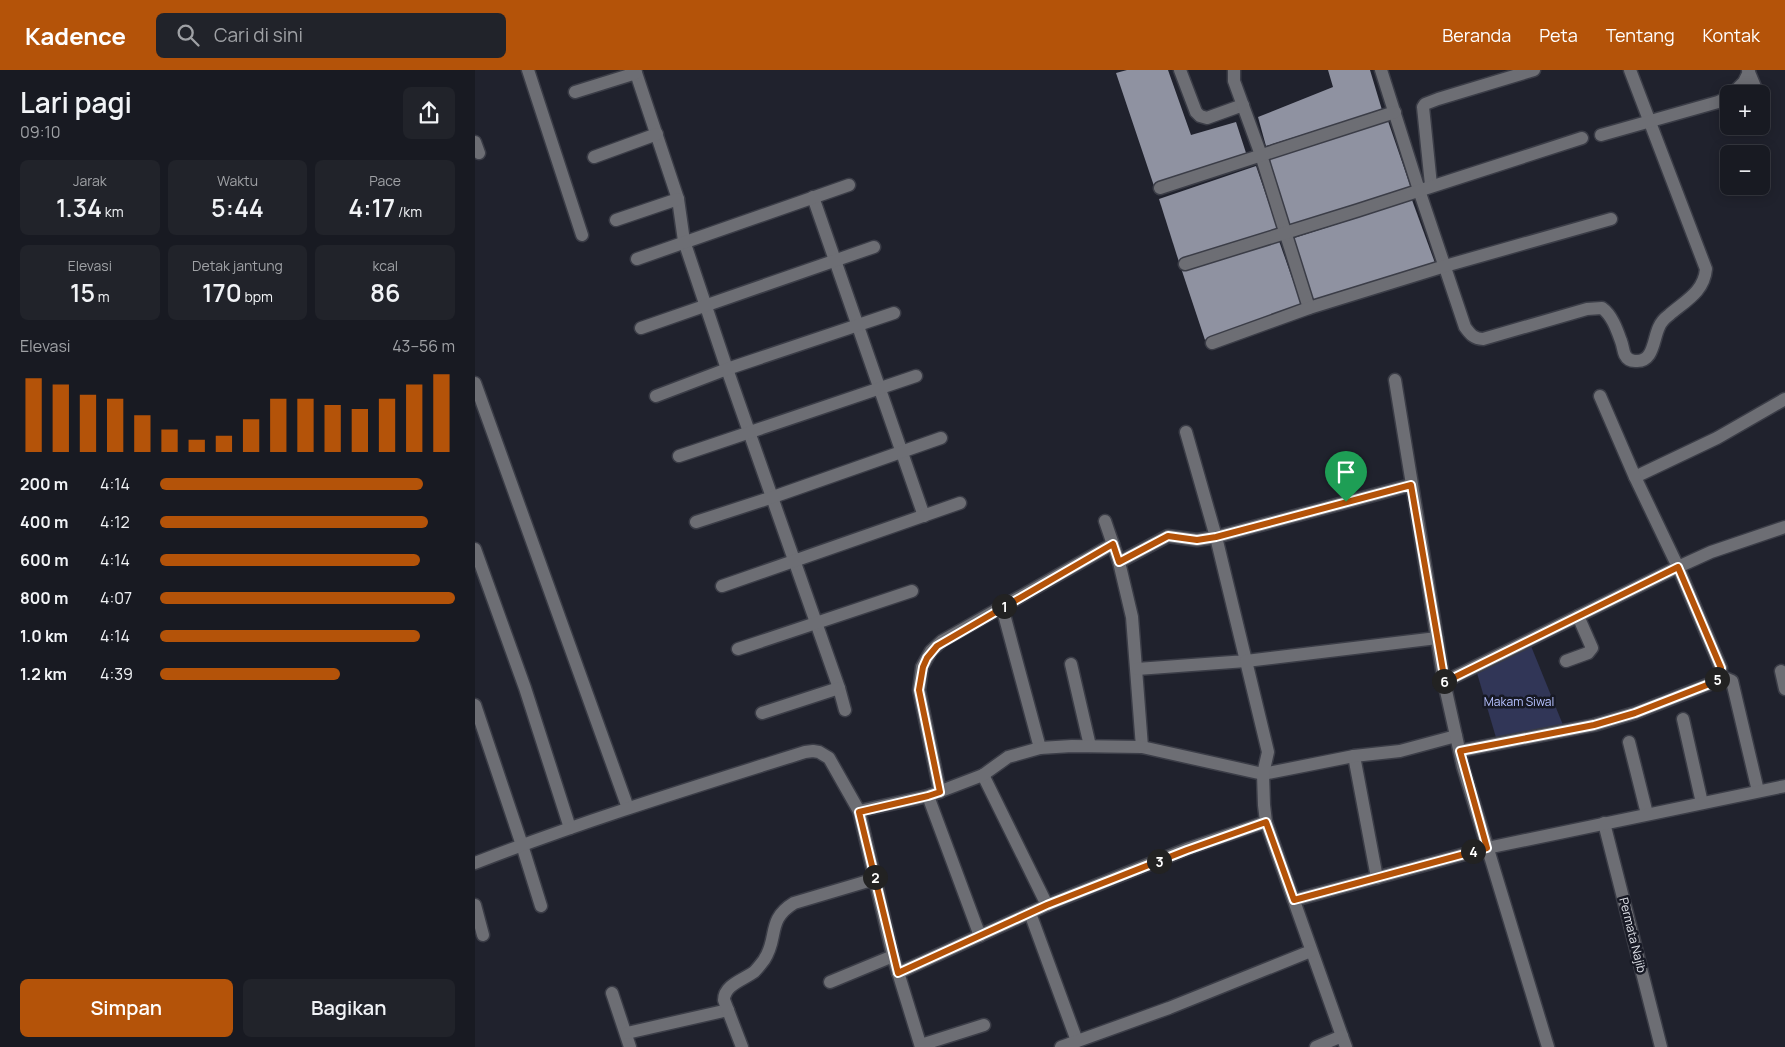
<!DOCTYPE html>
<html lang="id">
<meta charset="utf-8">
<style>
body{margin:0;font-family:Manrope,sans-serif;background:#21232a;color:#f1f3f6;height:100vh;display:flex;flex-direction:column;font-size:19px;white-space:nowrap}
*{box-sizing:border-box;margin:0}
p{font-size:16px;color:#9fa1a5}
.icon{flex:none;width:28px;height:28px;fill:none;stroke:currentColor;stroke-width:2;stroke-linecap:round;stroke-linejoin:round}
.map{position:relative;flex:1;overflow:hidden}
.drawer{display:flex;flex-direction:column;background:#181a22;width:475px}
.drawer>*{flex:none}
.tools{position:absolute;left:1245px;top:15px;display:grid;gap:10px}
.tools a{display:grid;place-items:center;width:50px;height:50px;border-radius:8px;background:#181a22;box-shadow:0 2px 12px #0003,0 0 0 1px #363840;font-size:25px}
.pin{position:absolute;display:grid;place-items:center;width:42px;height:42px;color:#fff;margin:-51px -21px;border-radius:50% 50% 50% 0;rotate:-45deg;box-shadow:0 0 5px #0007}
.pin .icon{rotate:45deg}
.km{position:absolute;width:25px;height:25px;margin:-12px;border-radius:50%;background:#222;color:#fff;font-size:14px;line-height:25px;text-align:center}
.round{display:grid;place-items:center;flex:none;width:52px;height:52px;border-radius:8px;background:#21232a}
.headline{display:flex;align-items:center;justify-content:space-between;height:85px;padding:0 20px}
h1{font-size:28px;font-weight:600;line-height:38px}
.metrics{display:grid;grid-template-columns:repeat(3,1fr);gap:8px;height:85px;padding:5px 20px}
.metrics div{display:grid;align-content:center;border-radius:8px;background:#21232a;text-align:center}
.metrics b{font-size:25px;font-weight:600}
.metrics small{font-size:14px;font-weight:400}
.metrics p{font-size:14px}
.chart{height:140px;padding:10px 20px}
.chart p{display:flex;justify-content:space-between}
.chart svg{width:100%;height:90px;margin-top:5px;stroke:#b45309;stroke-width:6}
.cta{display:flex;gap:10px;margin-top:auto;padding:10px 20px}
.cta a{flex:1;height:58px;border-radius:8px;background:#b45309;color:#fff;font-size:20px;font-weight:600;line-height:58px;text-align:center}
.cta a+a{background:#21232a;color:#f1f3f6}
ul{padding:0 20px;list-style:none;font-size:16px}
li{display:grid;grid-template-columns:80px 60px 1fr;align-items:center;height:38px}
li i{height:12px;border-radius:6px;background:#b45309}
header{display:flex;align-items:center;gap:30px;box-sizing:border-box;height:70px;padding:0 25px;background:#b45309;color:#fff}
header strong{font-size:24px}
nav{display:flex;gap:28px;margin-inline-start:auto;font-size:18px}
.search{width:350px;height:45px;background:#21232a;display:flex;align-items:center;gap:12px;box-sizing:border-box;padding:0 18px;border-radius:8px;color:#9fa1a5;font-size:19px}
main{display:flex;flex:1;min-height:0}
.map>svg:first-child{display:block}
.green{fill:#313657}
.building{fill:#8f92a1}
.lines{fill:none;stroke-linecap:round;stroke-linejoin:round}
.minor-casing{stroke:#3b3d47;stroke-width:15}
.minor{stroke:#6d6e74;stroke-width:12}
.route-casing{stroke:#fff;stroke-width:10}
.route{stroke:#b45309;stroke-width:6}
.labels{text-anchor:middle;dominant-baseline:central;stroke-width:5;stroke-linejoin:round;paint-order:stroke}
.park-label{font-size:12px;fill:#b5c1fe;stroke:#171924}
.street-label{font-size:12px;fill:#e1e3ea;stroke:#171924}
</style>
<header>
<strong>Kadence</strong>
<div class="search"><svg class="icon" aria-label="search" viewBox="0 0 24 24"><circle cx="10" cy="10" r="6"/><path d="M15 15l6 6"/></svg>Cari di sini</div>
<nav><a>Beranda</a><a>Peta</a><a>Tentang</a><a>Kontak</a></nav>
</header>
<main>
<section class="drawer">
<div class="headline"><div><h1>Lari pagi</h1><p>09:10</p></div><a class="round"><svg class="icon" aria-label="share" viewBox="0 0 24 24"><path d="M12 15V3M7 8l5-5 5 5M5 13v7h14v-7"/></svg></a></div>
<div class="metrics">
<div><p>Jarak</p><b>1.34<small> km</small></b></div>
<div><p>Waktu</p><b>5:44</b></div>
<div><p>Pace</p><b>4:17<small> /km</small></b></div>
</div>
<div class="metrics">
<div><p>Elevasi</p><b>15<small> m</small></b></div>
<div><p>Detak jantung</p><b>170<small> bpm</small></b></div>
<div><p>kcal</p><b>86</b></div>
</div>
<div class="chart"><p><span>Elevasi</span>43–56 m</p>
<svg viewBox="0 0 160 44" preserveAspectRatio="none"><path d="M5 44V8M15 44V11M25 44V16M35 44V18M45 44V26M55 44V33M65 44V38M75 44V36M85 44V28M95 44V18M105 44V18M115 44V21M125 44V23M135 44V18M145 44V11M155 44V6"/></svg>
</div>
<ul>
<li><b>200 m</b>4:14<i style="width:89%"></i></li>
<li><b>400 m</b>4:12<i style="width:91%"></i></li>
<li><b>600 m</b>4:14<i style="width:88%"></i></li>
<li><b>800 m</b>4:07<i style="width:100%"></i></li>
<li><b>1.0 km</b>4:14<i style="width:88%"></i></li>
<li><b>1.2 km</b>4:39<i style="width:61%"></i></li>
</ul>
<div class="cta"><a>Simpan</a><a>Bagikan</a></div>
</section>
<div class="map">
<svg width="1310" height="977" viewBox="0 0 1310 977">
<rect width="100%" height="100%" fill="#20222d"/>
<path class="green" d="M1056,576L1088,655L1022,671L1002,603Z"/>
<g class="building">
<path d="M652,0H693L716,65L761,52L772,86L679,116L641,3Z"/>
<path d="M853,0H895L907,40L791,76L783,47L858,17Z"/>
<path d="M913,51L936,118L814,155L794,89Z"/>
<path d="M781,96L803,160L704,192L684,129Z"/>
<path d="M937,130L960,193L838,233L819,168Z"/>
<path d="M804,171L827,236L730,270L707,201Z"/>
</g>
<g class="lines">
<defs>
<g id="minor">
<path d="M53,0L107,165"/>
<path d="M160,0L203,129L209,171L252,299L364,618L370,640"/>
<path d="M705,0L721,42L725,46L732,48L768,35"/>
<path d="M759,0V11L786,85L834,238"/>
<path d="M906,0L944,120L990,257C995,264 999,269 1008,269L1112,239L1127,238C1137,245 1142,260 1146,271C1148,276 1148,281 1150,285C1152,289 1156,291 1160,291C1179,293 1178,269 1184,257C1186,252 1190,248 1194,245C1210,231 1229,222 1231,199L1155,0"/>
<path d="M1273,0L1283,24"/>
<path d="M100,22L161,3"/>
<path d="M1257,24L1269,12L1274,2"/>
<path d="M1126,65L1243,32L1254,27"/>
<path d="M0,72L4,83"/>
<path d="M119,87L182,64"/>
<path d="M956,115L948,37L950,34L963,29L1059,0"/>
<path d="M685,118L920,42"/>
<path d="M338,127L449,446"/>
<path d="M141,150L203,129"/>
<path d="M162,189L374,115"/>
<path d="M710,194L881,141L1107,68"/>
<path d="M166,258L399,177"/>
<path d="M737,273L834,238L970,196L1136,149"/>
<path d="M920,310L962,568"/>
<path d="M0,313L153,738"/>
<path d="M181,326L252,299L419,243"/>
<path d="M204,386L441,306"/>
<path d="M1160,407L1242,368L1310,329"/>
<path d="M630,451L644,492L657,547L667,677"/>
<path d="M221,452L298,427L466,368"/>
<path d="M0,479L50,618L95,758"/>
<path d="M644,492L693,466L722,470L741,467L936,415"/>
<path d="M247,516L485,433"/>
<path d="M527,537L565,678"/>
<path d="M263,579L437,521"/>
<path d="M1091,591L1113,583L1117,578L1103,546"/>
<path d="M596,594L615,676"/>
<path d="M662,599L771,591L741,467L711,362"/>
<path d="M1306,601L1310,619"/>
<path d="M1245,606L1257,611L1283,721"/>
<path d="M0,635L47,775L66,836"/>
<path d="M287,643L364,618"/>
<path d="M1208,649L1227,733"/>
<path d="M1154,672L1172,744"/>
<path d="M985,681L1119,655L1160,643L1237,613L1245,606L1246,598L1203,497L1160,407L1125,326"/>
<path d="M879,686L902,808"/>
<path d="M508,705L572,835"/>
<path d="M465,722L444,620L447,597L456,581L467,571L638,474"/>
<path d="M453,726L505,866"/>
<path d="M384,741L453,726L508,705L533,687L565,678L597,676L667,677L788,704L879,686L925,681L981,666"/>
<path d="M791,752L867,966"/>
<path d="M1129,753L1186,977"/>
<path d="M0,793C108,751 219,717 330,682L338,681L344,682L354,688L384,741L418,886L446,977"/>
<path d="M819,830L1012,778L1310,716"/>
<path d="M0,835L8,865"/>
<path d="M555,843L602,971"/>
<path d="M423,903L572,835L712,779L791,752L789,735L788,704L793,682L771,591L962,568L969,612"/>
<path d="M355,912L418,886"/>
<path d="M137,923L155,977"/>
<path d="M152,963L253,940"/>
<path d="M446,975L509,955"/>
<path d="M267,977L249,930C249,915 268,910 279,902C283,898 286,894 289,890C304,868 291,850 319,833L400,809"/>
<path d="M586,977L694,938L836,881"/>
<path d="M841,977L867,966L871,977"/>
<path d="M1073,977L988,697L969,612L1203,497L1236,482L1310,457"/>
</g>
</defs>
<use href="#minor" class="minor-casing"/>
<use href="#minor" class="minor"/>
</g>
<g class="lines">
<defs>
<path id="route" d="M936,415L970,612L1203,497L1246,598L1245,606L1237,613L1160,643L1119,655L985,681L1012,778L819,830L791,752L712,780L572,835L423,903L384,742L453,726L465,722L444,620L448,597L452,588L462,576L638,474L644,492L693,466L722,470L741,467Z"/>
</defs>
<use href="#route" class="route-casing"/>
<use href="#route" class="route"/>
</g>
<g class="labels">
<g class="park-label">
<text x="1044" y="631">Makam Siwal</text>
</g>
<g class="street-label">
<text transform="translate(1158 865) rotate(76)">Permata Najib</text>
</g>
</g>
</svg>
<div class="tools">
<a>+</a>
<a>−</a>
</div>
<div class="pin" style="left:871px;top:432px;background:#1e9e55"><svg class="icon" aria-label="arrive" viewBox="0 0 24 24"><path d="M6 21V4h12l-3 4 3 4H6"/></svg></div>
<b class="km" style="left:529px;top:536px">1</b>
<b class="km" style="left:400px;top:807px">2</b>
<b class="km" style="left:684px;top:791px">3</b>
<b class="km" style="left:998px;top:781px">4</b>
<b class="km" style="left:1242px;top:609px">5</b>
<b class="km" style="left:969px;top:611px">6</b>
</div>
</main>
